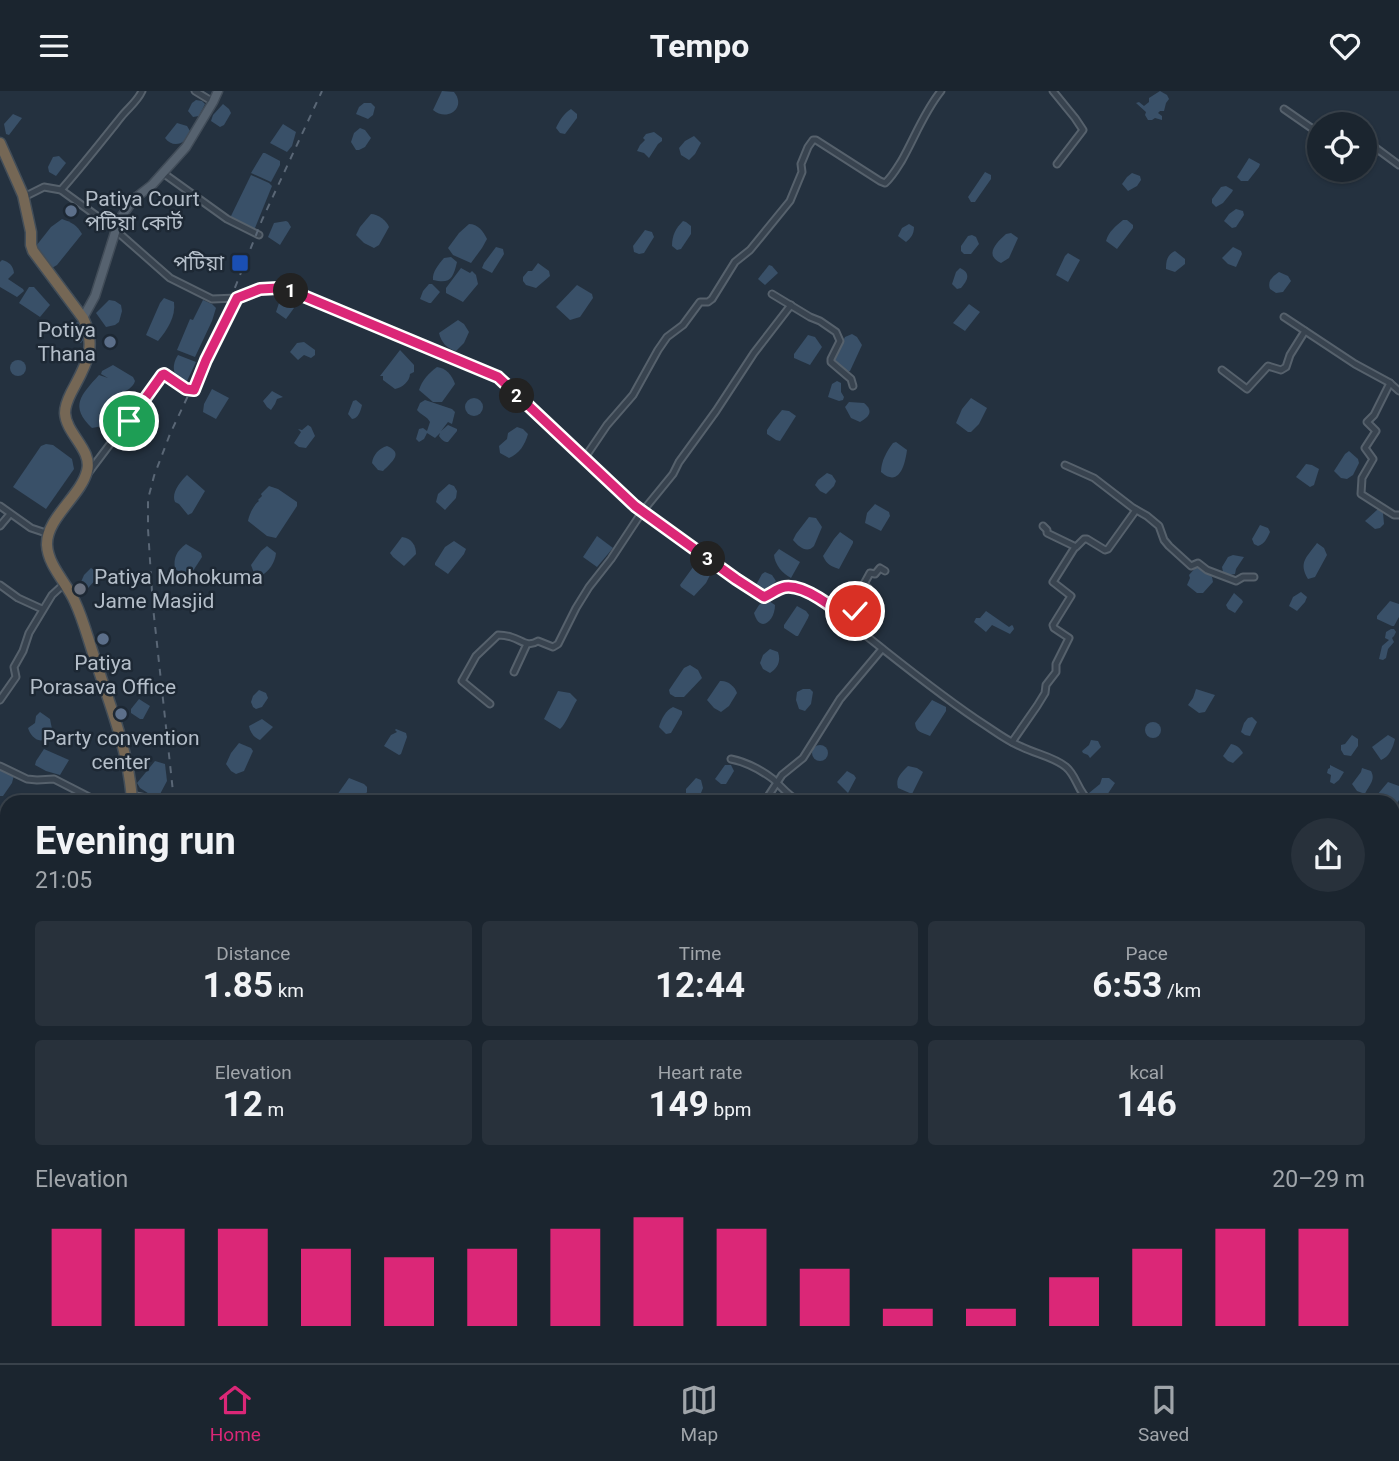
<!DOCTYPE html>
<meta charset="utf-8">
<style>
body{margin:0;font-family:Roboto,"Noto Sans Bengali",sans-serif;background:#28313b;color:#f1f3f6;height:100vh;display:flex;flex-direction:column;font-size:26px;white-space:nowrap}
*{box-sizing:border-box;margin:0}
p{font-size:23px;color:#a0a5aa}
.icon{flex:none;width:38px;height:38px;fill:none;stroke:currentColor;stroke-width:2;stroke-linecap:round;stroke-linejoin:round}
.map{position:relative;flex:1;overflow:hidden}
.side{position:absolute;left:0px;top:704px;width:1400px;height:569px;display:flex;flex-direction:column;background:#1b252f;border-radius:21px 21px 0 0;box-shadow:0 2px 5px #0004,0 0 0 2px #39424b}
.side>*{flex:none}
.tools{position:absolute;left:1307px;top:21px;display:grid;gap:14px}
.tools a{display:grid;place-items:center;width:70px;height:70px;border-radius:50%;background:#1b252f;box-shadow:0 2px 5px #0004,0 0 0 2px #39424b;font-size:35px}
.pin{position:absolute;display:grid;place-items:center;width:60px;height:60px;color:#fff;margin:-30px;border:4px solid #fff;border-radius:50%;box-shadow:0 2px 7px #0007}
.km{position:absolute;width:35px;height:35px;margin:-18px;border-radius:50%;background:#222;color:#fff;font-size:19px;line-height:35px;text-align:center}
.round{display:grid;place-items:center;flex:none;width:74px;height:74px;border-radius:37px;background:#28313b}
.overview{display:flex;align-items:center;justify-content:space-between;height:119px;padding:0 35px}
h1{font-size:38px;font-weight:700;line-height:52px}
.figures{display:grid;grid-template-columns:repeat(3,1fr);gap:10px;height:119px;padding:7px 35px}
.figures div{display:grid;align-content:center;border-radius:7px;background:#28313b;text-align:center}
.figures b{font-size:35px;font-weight:700}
.figures small{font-size:19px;font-weight:400}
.figures p{font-size:19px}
.chart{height:196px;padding:14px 35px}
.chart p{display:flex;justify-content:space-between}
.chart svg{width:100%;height:126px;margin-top:7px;stroke:#db2777;stroke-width:6}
header{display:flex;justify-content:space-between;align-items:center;height:91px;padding:0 35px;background:#1b252f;font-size:32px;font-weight:700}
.tab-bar{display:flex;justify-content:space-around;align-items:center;height:98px;border-top:2px solid #39424b;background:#1b252f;font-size:19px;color:#a0a5aa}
.tab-bar a{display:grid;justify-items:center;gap:4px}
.tab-bar .on{color:#db2777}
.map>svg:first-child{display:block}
.water{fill:#395068}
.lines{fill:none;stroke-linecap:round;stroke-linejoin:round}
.canal{stroke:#395068;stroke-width:3.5}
.minor-casing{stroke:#56616c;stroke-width:9}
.major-casing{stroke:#414c58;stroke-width:11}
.highway-casing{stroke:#434e59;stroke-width:13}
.minor{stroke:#38434f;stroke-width:5}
.major{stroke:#56626f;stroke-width:8}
.highway{stroke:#756755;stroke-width:10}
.rail{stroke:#5a6776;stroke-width:2;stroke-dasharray:7 7;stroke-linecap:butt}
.route-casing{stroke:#fff;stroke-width:14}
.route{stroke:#db2777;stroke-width:9}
.service-dot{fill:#5c6f8a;stroke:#1d2834;stroke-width:2.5}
.transit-dot{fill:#1a4fb4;stroke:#1d2834;stroke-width:2.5}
.worship-dot{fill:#6b7280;stroke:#1d2834;stroke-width:2.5}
.labels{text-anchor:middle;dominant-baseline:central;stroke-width:5;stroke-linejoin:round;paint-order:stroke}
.poi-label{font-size:21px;fill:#b4bec9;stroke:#1d2834;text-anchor:start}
</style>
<header><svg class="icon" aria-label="menu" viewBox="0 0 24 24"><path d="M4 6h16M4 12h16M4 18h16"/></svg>Tempo<svg class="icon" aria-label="heart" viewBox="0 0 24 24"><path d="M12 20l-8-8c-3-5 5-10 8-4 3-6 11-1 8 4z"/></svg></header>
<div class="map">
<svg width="1399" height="1272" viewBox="0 0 1399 1272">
<rect width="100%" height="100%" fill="#24313f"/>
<g class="water">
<path d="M442,0L454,1C467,17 447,31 433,19Z"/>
<path d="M1160,0L1167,4L1169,8L1166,12L1164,20H1160L1158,22L1162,25V29L1155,27L1152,29H1148L1145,24L1146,21L1136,12L1139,11L1144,15L1149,11V7Z"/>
<path d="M196,9L202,10L205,13L199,25L193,26L188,20L192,12Z"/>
<path d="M364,12H371L375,16L373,24L368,28L356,23L359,16Z"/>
<path d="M223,13L229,18L231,22L224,34L220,36L211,30L213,24Z"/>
<path d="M571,18L577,23V27L565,43L560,42L556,37C559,30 564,22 571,18Z"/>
<path d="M13,23L22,27L9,44L6,43L4,33Z"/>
<path d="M177,32L187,35L190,40C187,53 173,58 165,47Z"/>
<path d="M283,33L296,41L292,55L287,61L270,52Z"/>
<path d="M360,37L365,39L371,47L365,56L359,59H356L351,51L354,42Z"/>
<path d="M654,41L662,47V50L658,53L649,67L644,62L637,60L640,54L645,49L643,47L646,43Z"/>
<path d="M694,45L701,52L695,63L689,69L681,64L679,57L685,50Z"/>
<path d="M263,62H265L280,70V74L271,91L251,82Z"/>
<path d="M59,65L66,72L56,85L49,81L48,76L53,66Z"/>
<path d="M1249,67L1260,73L1259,76L1248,90H1241L1237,86Z"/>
<path d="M985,81L991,84V88L977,108L975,111H971L968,106Z"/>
<path d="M1132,82L1140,85L1141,89L1137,95L1128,100L1122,93L1127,86Z"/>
<path d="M251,84L269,92L272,95L255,137L252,139L232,129L231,125Z"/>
<path d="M1226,95L1233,99L1232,101L1223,112L1216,116L1212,112V108L1221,96Z"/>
<path d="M1236,118L1243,120L1244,124L1236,136L1232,137L1224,130L1229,123Z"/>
<path d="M371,123C378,123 387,130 389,136L379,154L374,157L364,152L356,144L360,136Z"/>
<path d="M62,128C71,131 77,134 82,143L57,174L52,177L36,158V155L51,136Z"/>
<path d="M1123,129H1127L1133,134V137L1117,158L1106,150C1109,140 1115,136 1123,129Z"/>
<path d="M286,130L288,131L291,136L280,154L268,146L274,132Z"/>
<path d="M683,130L686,131L691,135V143L681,158L677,159L672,155C672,144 676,137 683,130Z"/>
<path d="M469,133C478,133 483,140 487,148L482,157L471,172L453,164L448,157L459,142Z"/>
<path d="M909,133L914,136C914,143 911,147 906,151L898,145L902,137Z"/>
<path d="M645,139L652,141L654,146L644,162L639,163L634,161L633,155Z"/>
<path d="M1011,142L1018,147L1009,167L1001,172C984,164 996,152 1006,143Z"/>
<path d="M972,144L976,146L979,153L971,163H964L961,160V155L968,145Z"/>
<path d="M496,156L503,158L504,163L492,182L482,177L484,172Z"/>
<path d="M1233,156L1241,160L1242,163L1236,176L1228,173L1222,167Z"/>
<path d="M1175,160L1185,168V173L1175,181L1166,178C1166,170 1167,164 1175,160Z"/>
<path d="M1068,162L1080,169L1068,191L1056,184L1065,165Z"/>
<path d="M451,166L457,171C453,188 450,193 433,189C432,181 439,173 444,167Z"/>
<path d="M2,169C9,171 13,174 14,182L8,188L23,198L24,200L17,206L0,196V171Z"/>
<path d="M538,172L549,180L550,185L536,197L526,194L523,190V186L528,180H532Z"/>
<path d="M769,174L772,175L778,182L765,194L758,188Z"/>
<path d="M461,177L470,182L472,180L476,184L478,193L463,211L446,202V197Z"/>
<path d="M960,177C971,182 968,189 961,197L957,198L952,193L956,181Z"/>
<path d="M1279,181L1288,185L1291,190L1283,201L1276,202L1270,198C1267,190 1273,185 1279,181Z"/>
<path d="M429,193H432L440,201L431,212H429L420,208L423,200Z"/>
<path d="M577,194L592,203L593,207L580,226L570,229L556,216Z"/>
<path d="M29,196H34L50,214L40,226L19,212Z"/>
<path d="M164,207L174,211C176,226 167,239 158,250L146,244L160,212Z"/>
<path d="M109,209L115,210L121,214L122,220L119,231L115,234L106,236L96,222Z"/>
<path d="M203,209L212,213L216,217L212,230L195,266L177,259L190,228L193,229Z"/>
<path d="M282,211L291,212L294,217L286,228L276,221L279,212Z"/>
<path d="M969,213L980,221L965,240L953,232Z"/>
<path d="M458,229L464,233L469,241L464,252L456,260C447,258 441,251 439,242Z"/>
<path d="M77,231L80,232L86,245L81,252L72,248L70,241Z"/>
<path d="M852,243L857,246L862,254L850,280L846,281L833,268L845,246Z"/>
<path d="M808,244L815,246L822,256L810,274L794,267V263Z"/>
<path d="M304,251L315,259V264L311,267L304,264L298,269L290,261L297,252Z"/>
<path d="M400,259L414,274V281L410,283C410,290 402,297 395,298L383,289V285H380Z"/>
<path d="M178,264L196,271L187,290C172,289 171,274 178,264Z"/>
<circle cx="18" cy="277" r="8"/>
<path d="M113,274L133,286L135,290C133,297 126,300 120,302L124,308L108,334L92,337C69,315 81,304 99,284L108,287L101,283L102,280Z"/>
<path d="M437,276C446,277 452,284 455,293L442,311H433L419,299C422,289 429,282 437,276Z"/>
<path d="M837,290L841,292V301L844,306L843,309L839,310L828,306L832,293Z"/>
<path d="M212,298L229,307L216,328L203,321L204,313Z"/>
<path d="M272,300L283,306L277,308L275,313L271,319L267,316L263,310Z"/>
<path d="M971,307L987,317L979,333L971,341H968L956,332L962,318Z"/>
<circle cx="474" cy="316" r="9"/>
<path d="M356,309L362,314C361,319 358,328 352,328L348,323L353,310Z"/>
<path d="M425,309L452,318L455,321L452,333L448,331L441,340L448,334L457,338V340L448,351C444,351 442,349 439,345L440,342L435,347L427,342L424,348L419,351L416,348L419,338L423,337L427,340L430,331C427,325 421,324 417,319L420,312Z"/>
<path d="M849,311L864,312C874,320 869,326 860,331L851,327L845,316Z"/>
<path d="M782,319L789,320L796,325L782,347L780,350L776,349L767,343V339L773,330Z"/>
<path d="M308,334L311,336L315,345L306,357L299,356L294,352L301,341L298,338L302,339Z"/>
<path d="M517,336L523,338L528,343C525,354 519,363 509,367L500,362L499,355L507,348L508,342Z"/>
<path d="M896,351L907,359C905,374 899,397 881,381C881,370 887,360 893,352Z"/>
<path d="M46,353L53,354L72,368L74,378L46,418L13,396L41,355Z"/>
<path d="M387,355C404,362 392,371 383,380L378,379L372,372C373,364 379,357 387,355Z"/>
<path d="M1349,360L1358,368L1359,372L1353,384L1347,388L1341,387L1334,380L1345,363Z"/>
<path d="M1306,373L1312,374L1319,378L1314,394L1310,396L1296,386Z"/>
<path d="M827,382L832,384L836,390L834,395L826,403L820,400L815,394L818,389Z"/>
<path d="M187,384L205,400L192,422L188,424L179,413L175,411C171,402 180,391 187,384Z"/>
<path d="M449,393L454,395L457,400L456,407L445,419L436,411L438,403Z"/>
<path d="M269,395L278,398L297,411V415L276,447L267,445L248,430C249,424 254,413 259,410L258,409L262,405L261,403Z"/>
<path d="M875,413L889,421L890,425L881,440L865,432L867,422Z"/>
<path d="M1378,418L1383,422L1384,433L1380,437L1375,438L1365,430Z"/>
<path d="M809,426L816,427L822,436L814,455C807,463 799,456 793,449L796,443Z"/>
<path d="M1260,434L1268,437L1270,441C1267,447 1265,453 1258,455L1254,453L1252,448Z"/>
<path d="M840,441L853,450V452L839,478C831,475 827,474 823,465L834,448Z"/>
<path d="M597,445L613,457L597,476L583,466Z"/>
<path d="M402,446C412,447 416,455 416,463L404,475L393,466L390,462Z"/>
<path d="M454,450L466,458L464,463L448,483L435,474V472L445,456Z"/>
<path d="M1317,452L1324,457L1327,464L1315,486L1308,488C1298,471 1307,466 1317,452Z"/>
<path d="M186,453L201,462L202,466L191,483L185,484L175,478C173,466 177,460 186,453Z"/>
<path d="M267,455L276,462C275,472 269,480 261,485L254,482L251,474L261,460Z"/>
<path d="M779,458L800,471L791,487C782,482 775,474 774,464Z"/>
<path d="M1233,464L1244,466L1236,478L1235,483L1229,484L1223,481L1222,476L1228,466Z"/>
<path d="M696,472L702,475L701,477L704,479L707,478L711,482L706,492L694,505L681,496L680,494Z"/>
<path d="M1197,475L1200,476L1212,486L1213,491L1203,502H1197L1187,494L1190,487L1189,484Z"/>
<path d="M91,477L100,484L88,497L81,491L84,484Z"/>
<path d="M765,481L772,484L776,490L768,499H763L756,494L762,483Z"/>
<path d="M1301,501L1307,506L1305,511L1297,520L1289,515L1293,506Z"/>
<path d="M1234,502L1242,509L1243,511L1235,522L1228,518L1226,514Z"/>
<path d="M765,509L769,510L775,514C775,530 760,543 754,522L759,514Z"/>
<path d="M1390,510L1399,513V526L1394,535H1392L1377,528V525Z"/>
<path d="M797,515L806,520L809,524L808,527L798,545H796L784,537V534Z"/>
<path d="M986,520L1009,536L1012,534L1013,535L1014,538L1010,543L992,534L986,541L974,531L976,527H980Z"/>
<path d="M1391,538H1394L1396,541L1394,545L1392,547L1394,551L1388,558L1386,567L1383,569L1379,568L1382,555L1389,549L1385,547L1386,541Z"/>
<path d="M770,558L778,561C781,570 778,577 770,582L763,578L760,572L763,564Z"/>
<path d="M690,574L698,579L702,587L684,606H675L670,603L669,599L684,577Z"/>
<path d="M720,590C727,589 735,595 737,602L729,615L721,621L714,617L707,609Z"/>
<path d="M803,598H810L813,601L811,613L805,620L799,618L796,609L797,601Z"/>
<path d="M1196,598L1215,604L1205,621L1199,622L1188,614L1193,607Z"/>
<path d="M259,599L266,602L268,607L262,616L256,618L253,616L251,611L253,605Z"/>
<path d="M558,600L570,602L577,609C572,617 566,633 560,638L544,628Z"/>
<path d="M139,608L150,615L143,628H140L131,622V618Z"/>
<path d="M932,609L946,616V620L930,645C922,641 916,642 915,632Z"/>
<path d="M673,616L682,620V623L671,642L666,643L659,636C661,628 666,619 673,616Z"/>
<path d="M40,621L50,628L52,638C50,641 49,645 47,647C38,654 30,644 28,637L35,632L36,625Z"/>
<path d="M1252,626L1257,631L1250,645L1245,644L1241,641L1244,632L1248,627Z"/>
<path d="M262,628L273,636L260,649C254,647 250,641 249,635Z"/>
<circle cx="1153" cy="639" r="8"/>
<path d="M396,638L406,642L407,646L401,663L399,664L384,655L391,644L397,641L395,639Z"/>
<path d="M1352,644L1358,648V655L1351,665L1344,664L1341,659V654L1345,653Z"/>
<path d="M1388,644L1395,648C1393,657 1389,666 1381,669L1372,656Z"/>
<path d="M1091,649L1098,650L1101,656L1090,667L1088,664L1083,662L1082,660L1089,654Z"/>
<path d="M239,652L251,657L253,660L244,680L236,683L231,680L226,673L231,662Z"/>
<path d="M1231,653C1237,654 1240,657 1243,662L1233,672L1228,670L1223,665Z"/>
<circle cx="820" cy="662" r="8"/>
<path d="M44,658L69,669L60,684L46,680L35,674L36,670Z"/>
<path d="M155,670L165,673L167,690L159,705L154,706L140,697L137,692Z"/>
<path d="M725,674H731L734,680L726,693H721L715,688Z"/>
<path d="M1330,674L1344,681L1339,689L1334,693L1330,691L1331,684L1327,682L1328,678L1330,677Z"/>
<path d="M908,675L917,677L923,681L912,703L898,697C895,687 901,682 908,675Z"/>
<path d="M0,677L14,684L12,692L3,705H0Z"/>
<path d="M1362,677L1371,680C1376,689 1369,694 1365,703L1357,700L1352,693L1361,681Z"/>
<path d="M847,680L854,684L856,687L848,702L837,691Z"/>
<path d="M349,687L364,693L367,696V701L361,710H336L337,704Z"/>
<path d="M696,687L701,689L703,697L701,702L698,703L695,708L691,707L686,703V698Z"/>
<path d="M1102,687H1109L1115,692L1103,710H1094L1089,702L1100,693Z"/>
<path d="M1388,691L1399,695V709L1393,719V710H1375L1377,704Z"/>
<path d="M1042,1265H1129L1138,1272H1033Z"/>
</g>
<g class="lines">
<path class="canal" d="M0,1009H7"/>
<defs>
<g id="minor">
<path d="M195,0L213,11"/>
<path d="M1053,0L1075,27L1083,39L1057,73"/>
<path d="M1284,18L1320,43"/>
<path d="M1365,49L1399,74"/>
<path d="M163,82L227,128L259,144"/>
<path d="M61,99C82,75 101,51 121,26C128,17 137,11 142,0"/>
<path d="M24,106L44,96L61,99L112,136L170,187L212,208L237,207L260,198L278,197L325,213L498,286L635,415L736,488L764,506C778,499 789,493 804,500C830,510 848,530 869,547C907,577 945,608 985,634C997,642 1009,651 1022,656C1036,663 1054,666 1066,676C1077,685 1078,702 1090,710"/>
<path d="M772,203L810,226L820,230L836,241L840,250L831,268V271L851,288L853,295"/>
<path d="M1284,226L1355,273L1390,292L1399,300"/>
<path d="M1222,279L1247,298L1268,275L1281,279L1286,276L1290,264L1305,240"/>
<path d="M1390,292L1374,324L1367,331L1376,340L1365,357L1373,368L1362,387L1361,403L1394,424H1399"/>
<path d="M584,368L607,334L633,304L658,259L667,246L683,234L700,211H708L712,208L735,171L750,159L790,110L802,81L801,73L808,56L813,49H816L880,90L885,92C892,86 897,77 902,69C915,46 924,21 941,0"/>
<path d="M1065,374L1094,387L1133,417L1147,425L1159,435L1164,449L1169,455L1191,475L1198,472L1207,479L1236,490L1243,486H1254"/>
<path d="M89,381L162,284L164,283L186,298L194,299L206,269L237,207"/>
<path d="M0,415L31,437L49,443"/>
<path d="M0,435L10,423"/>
<path d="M1043,435L1047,439V442L1076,456L1084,448H1087L1105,459L1108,458L1136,419"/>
<path d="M0,494L18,507L42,518"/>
<path d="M848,530L868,497L864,493L870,482L875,483L880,477L885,480"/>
<path d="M514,581L527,553"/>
<path d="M0,609L16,586L14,576L23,560L29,542L52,504L64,493"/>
<path d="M490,613L462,590L476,565L498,544C501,544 508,545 511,546C522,549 527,557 538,550L553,556L558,553L576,517L589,496L611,468L642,421L673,383L679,371L716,320L754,262L791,214"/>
<path d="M1012,651L1037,615L1045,602L1046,594L1056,581V573L1069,547L1054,537L1053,534L1071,505L1053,491L1075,456"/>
<path d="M731,668C746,671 761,679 773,688C782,696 788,705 799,710"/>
<path d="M0,675L27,688L37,689L54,688L97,710"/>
<path d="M131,704L146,707L151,710"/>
<path d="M765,710L782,684L803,667L840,608L882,558"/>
<path d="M0,913L7,917"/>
<path d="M1393,967L1399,972"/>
<path d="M0,1163L7,1169"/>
<path d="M0,1194L7,1183"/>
<path d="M0,1219L7,1220"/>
<path d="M839,1265L843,1272"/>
<path d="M1149,1265L1155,1272"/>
<path d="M61,1272L66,1265"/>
</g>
<path id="major" d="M83,227L95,205L119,129L134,108L152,94L186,56L213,11L218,0"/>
<g id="highway">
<path d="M0,52L23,104L31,141V154L33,160L83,227C98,257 85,275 71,302C68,308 65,315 65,322C66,343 93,359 87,380C81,405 46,427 47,454C48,475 67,492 75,511C84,530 89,552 96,571C111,617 129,662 132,710"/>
<path d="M353,1265L355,1272"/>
</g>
</defs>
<use href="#minor" class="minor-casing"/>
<use href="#major" class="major-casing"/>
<use href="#highway" class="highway-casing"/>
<use href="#minor" class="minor"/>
<use href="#major" class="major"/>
<use href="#highway" class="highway"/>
<g class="rail">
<path d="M174,710L153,516L148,438V408L154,385L170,343L212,254L262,129L322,0"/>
<path d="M363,1265L365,1272"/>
</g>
</g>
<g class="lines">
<defs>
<path id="route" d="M129,330L162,284L164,283L186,298L194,299L206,269L237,207L260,198L278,197L294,201L498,286L635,415L736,488L764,506C771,503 778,497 785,496C804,493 835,517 848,530L855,520"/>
</defs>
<use href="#route" class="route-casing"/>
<use href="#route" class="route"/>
</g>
<g class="service-dot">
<circle cx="71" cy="120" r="7"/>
<circle cx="110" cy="251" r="7"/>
<circle cx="103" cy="548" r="7"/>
<circle cx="121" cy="623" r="7"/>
</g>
<rect class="transit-dot" x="231" y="163" width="18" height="18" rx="3.5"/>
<circle class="worship-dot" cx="80" cy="498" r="7"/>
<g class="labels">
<g class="poi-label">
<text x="85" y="108">Patiya Court<tspan x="85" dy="24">পটিয়া কোর্ট</tspan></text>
<text x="224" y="172" text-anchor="end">পটিয়া</text>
<text x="96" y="239" text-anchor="end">Potiya<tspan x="96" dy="24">Thana</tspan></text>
<text x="94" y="486">Patiya Mohokuma<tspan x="94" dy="24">Jame Masjid</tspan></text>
<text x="103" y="572" text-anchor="middle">Patiya<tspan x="103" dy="24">Porasava Office</tspan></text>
<text x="121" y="647" text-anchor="middle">Party convention<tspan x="121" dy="24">center</tspan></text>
</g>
</g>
</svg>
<div class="tools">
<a><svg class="icon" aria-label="locate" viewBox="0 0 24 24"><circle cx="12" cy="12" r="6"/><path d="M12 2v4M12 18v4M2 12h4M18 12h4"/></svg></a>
</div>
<div class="pin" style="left:129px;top:330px;background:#1e9e55"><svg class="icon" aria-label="arrive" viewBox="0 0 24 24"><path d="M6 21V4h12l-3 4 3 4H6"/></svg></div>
<div class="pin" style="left:855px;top:520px;background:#d93025"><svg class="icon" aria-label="check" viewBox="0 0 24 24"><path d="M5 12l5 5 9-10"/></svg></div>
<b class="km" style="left:291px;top:200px">1</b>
<b class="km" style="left:517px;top:305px">2</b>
<b class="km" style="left:708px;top:468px">3</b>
<section class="side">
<div class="overview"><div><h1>Evening run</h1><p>21:05</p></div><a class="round"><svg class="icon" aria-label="share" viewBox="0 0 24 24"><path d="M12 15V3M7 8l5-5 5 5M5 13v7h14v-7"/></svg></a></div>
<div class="figures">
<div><p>Distance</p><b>1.85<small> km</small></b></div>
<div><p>Time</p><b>12:44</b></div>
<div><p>Pace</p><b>6:53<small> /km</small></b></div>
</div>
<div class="figures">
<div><p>Elevation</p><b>12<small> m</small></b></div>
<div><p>Heart rate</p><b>149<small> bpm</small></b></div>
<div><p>kcal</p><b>146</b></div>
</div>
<div class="chart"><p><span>Elevation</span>20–29 m</p>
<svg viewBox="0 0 160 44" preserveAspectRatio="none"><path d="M5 44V10M15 44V10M25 44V10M35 44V17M45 44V20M55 44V17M65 44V10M75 44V6M85 44V10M95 44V24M105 44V38M115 44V38M125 44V27M135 44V17M145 44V10M155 44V10"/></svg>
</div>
</section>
</div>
<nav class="tab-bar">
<a class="on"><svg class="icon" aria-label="home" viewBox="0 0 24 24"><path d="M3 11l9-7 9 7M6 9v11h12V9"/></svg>Home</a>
<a><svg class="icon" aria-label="map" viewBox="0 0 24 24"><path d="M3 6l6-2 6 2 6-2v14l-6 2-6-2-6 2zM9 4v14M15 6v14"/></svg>Map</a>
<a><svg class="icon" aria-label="saved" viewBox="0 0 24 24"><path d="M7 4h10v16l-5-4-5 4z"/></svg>Saved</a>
</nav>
